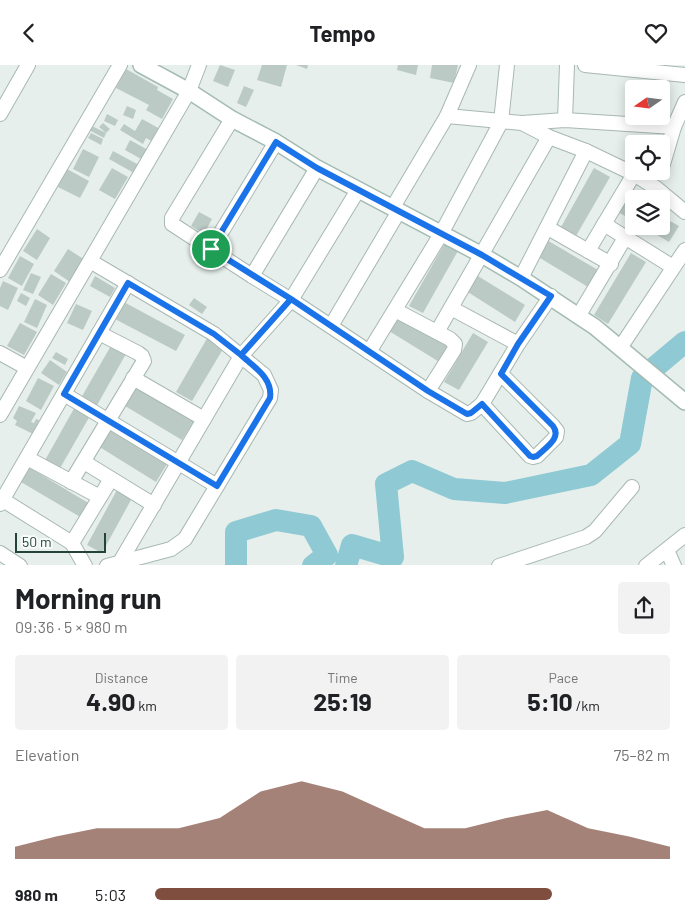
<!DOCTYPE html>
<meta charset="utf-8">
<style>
body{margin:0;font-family:Barlow,sans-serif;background:#f2f2f2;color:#202124;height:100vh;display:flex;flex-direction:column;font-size:19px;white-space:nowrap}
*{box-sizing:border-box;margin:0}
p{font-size:16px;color:#757577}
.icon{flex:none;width:28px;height:28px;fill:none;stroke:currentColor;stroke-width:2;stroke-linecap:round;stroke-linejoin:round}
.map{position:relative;height:500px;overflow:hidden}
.panel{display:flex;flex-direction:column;background:#fff;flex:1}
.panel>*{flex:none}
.needle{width:32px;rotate:256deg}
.buttons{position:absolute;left:625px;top:15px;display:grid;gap:10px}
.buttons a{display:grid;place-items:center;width:45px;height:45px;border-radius:5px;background:#fff;box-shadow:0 2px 12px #0003;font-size:25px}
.scale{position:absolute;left:15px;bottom:12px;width:91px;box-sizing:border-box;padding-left:5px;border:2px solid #24423a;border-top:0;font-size:14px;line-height:18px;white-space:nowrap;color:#24423a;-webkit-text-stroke:4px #f7fbf9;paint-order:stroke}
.pin{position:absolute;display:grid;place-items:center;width:42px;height:42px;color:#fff;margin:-21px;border:2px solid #fff;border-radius:50%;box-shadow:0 1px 5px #0007}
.round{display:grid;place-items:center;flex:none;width:52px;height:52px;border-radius:5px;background:#f2f2f2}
.head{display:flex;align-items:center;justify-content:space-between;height:85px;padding:0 15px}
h1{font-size:28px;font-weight:700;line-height:38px}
.metrics{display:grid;grid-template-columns:repeat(3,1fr);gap:8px;height:85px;padding:5px 15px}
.metrics div{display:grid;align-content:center;border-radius:5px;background:#f2f2f2;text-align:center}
.metrics b{font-size:25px;font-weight:700}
.metrics small{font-size:14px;font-weight:400}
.metrics p{font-size:14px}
.chart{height:140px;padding:10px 15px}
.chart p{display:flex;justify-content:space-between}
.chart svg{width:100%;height:90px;margin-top:5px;fill:#7f4e3f;opacity:.7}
ul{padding:0 15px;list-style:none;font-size:16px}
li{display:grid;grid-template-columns:80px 60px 1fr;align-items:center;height:38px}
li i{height:12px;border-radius:6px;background:#7f4e3f}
header{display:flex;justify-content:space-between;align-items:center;height:65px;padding:0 15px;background:#fff;font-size:22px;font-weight:700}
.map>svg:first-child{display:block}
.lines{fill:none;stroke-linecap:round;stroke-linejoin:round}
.river{stroke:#8ec9d4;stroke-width:22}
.building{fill:#bbcac4}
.minor-casing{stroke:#a8b8b2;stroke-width:16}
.secondary-casing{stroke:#a4bbb3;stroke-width:18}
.minor{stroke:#fff;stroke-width:14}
.secondary{stroke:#fff;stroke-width:15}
.route-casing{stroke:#fff;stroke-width:10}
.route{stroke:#1a73e8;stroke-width:6}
</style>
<header><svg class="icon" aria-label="back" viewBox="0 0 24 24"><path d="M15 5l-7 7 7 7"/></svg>Tempo<svg class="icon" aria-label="heart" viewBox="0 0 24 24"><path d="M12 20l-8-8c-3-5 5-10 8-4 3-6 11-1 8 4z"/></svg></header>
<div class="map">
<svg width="685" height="501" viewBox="0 0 685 501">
<rect width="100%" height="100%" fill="#e6efeb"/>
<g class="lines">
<g class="river">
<path d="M236,501V467L276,455L311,461L327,490L313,501"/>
<path d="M346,501L352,480L393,492L386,419L412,406L454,424L505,428L591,410L630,379L642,313L685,277"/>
</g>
</g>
<g class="building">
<path d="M220,0L235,5L228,22L213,16Z"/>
<path d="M262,0H287L281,22L257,15Z"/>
<path d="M296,0H308L307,4Z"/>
<path d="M398,0H418L416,10L397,5Z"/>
<path d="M432,0H458L454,18L430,13Z"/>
<path d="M126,4L158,22L157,25L173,34L162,54L146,45L149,40L116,23Z"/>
<path d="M244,21L254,25L246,42L237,38Z"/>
<path d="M127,41L136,45L133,54L123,50Z"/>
<path d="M107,49L118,55L115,61L104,56Z"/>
<path d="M142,54L162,65L155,78L146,73L143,79L120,65L124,59L135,66Z"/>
<path d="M103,58L110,64L106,68L99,62Z"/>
<path d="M92,61L106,68L104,73L89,65Z"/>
<path d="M91,68L103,74L101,80L88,73Z"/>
<path d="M130,75L148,85L143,95L125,85Z"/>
<path d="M83,84L99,92L89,112L73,104Z"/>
<path d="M113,86L139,100L134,108L109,94Z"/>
<path d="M112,103L128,112L115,134L99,125Z"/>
<path d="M594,103L610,112L576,171L561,162Z"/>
<path d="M67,104L89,116L80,133L58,122Z"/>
<path d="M625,129L634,134V156L616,146Z"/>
<path d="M199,147L212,154L204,169L191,161Z"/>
<path d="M661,151L679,161L669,177L642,161H661Z"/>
<path d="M37,164L50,173L37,195L23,186Z"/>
<path d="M545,174L598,205L588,222L535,190Z"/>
<path d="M446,176L459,184L423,248L409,241Z"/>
<path d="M68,184L85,195L70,217L54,206Z"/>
<path d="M631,188L646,197L608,259L594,250Z"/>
<path d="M20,191L34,199L22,221L8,213Z"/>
<path d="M31,208L41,212L33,229L23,225Z"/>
<path d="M473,208L525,240L515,257L463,224Z"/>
<path d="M51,209L66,218L53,240L38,230Z"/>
<path d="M95,211L115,223L110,232L90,221Z"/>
<path d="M3,216L18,223L8,245L0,241V223Z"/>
<path d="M21,228L30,233L26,241L17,236Z"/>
<path d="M194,233L207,242L202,249L189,240Z"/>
<path d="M35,234L47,240L37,263L24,257Z"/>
<path d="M122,236L185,270L176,286L113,253Z"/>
<path d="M76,239L92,246L83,265L67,258Z"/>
<path d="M400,250L451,282L441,298L389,266Z"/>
<path d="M20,258L37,267L24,290L7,281Z"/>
<path d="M473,268L488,277L459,325L444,317Z"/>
<path d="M209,270L226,279L192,336L176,327Z"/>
<path d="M112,279L127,287L96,342L81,333Z"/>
<path d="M56,287L68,294L65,300L52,293Z"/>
<path d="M50,295L67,307L59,320L41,308Z"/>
<path d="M38,313L54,321L41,345L26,336Z"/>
<path d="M131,319L194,356L182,375L120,338Z"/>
<path d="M76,340L91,349L59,405L44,397Z"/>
<path d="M19,341L36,348L31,357L34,358L36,354L39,355L33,369L15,360L17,356L13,353Z"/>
<path d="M109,363L167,399L156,417L98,381Z"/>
<path d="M30,403L90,439L82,453L21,417Z"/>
<path d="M117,425L132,433L102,488L87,480Z"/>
</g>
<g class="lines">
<defs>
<g id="minor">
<path d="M585,0L685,10"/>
<path d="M0,49L28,0"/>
<path d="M447,51L522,58L549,72L586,86L634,109L656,123L685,147"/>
<path d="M232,54L172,153V159L252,211L291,235L428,326L467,349L471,348L482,339L518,279L551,231"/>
<path d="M565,55L567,0"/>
<path d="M522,58L565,55L674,62L685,37"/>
<path d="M661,106L674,62"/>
<path d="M393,142L447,51L469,0"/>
<path d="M604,159L673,202"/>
<path d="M548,163L611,199"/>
<path d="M211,184L276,77"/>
<path d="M588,186L634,109"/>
<path d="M90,196L214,269L264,310L271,325L270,333L185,474L171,484L107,501"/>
<path d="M0,205L120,0"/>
<path d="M252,211L317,103"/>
<path d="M521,213L586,86"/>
<path d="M451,243L518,279"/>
<path d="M395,245L450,274L455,279L454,285L428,326"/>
<path d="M579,250L626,171"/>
<path d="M331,261L399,146"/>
<path d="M437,267L549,72"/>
<path d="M620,283L685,185"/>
<path d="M369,287L441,169L501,57L507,0"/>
<path d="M0,288L27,303"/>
<path d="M133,313L204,354"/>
<path d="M64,329L217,421"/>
<path d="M482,339L530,391L533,392L537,391L556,372L557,366L553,361L501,309"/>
<path d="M0,350L189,26L199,0"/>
<path d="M27,393L100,432"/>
<path d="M84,397L154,440"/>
<path d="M71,417L144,296L142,291L138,288L99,268"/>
<path d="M3,435L72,478L85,501"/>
<path d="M0,439L128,218"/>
<path d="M72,478L111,414"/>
<path d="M667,485L674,501"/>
<path d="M0,488L20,501"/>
<path d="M120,497L241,291L291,235L358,125"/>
<path d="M499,501L586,472L595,466L632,422"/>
<path d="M646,501L685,470"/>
</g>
<path id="secondary" d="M141,0L189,26L232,54L276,77L317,103L482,190L521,213L595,262L685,337"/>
</defs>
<use href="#minor" class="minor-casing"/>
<use href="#secondary" class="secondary-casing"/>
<use href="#minor" class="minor"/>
<use href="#secondary" class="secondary"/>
</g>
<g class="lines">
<defs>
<path id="route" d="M211,184L291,234L241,290L214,269L128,218L64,329L217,421L270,333C273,313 254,302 241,290L291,234L428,326L467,349L471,348L482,339L530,391L533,392L537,391C546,382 562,373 553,361L501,309L518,279L551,231L482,190L317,103L276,77L211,184"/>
</defs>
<use href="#route" class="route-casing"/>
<use href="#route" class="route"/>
</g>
</svg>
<div class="buttons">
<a><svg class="needle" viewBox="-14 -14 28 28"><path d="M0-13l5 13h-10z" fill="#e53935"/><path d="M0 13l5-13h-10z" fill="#757577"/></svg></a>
<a><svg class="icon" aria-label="locate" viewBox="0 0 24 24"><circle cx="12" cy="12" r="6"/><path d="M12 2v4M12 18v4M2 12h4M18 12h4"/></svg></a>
<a><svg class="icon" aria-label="layers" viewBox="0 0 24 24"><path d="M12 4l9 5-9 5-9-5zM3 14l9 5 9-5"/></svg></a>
</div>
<div class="scale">50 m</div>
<div class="pin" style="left:211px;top:184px;background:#1e9e55"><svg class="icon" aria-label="arrive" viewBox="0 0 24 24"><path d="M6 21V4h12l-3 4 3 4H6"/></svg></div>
</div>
<section class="panel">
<div class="head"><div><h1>Morning run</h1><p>09:36 · 5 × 980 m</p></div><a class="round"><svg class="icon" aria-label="share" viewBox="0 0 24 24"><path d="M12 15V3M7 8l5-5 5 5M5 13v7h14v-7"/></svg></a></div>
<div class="metrics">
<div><p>Distance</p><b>4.90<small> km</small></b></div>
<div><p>Time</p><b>25:19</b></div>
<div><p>Pace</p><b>5:10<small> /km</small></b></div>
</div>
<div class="chart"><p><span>Elevation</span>75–82 m</p>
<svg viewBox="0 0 160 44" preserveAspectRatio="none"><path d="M0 44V38L10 33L20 29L30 29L40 29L50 24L60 11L70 6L80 11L90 20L100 29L110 29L120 24L130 20L140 29L150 33L160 38V44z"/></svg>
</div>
<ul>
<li><b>980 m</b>5:03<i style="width:77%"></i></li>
</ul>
</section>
